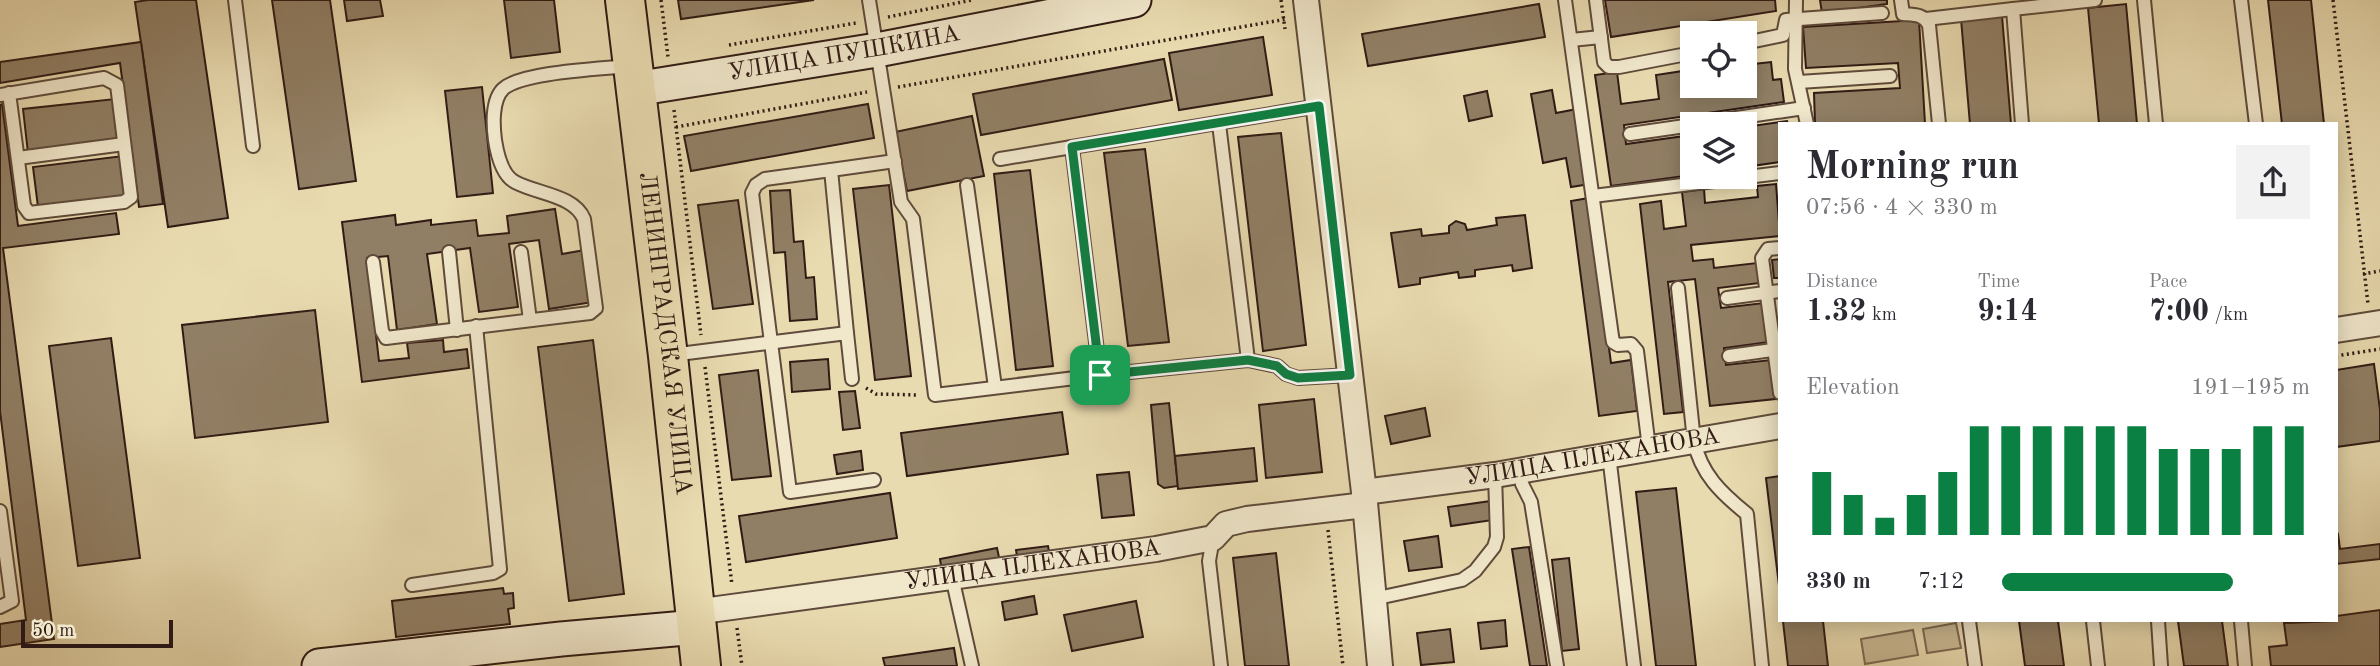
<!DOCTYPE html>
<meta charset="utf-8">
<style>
body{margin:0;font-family:"Old Standard TT",serif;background:#f2f2f3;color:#2b2b33;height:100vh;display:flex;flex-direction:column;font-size:26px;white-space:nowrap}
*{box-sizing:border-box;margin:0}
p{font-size:23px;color:#7c7c81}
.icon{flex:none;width:38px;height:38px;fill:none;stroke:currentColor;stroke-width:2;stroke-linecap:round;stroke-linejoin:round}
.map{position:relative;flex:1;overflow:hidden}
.drawer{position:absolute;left:1778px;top:122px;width:560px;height:500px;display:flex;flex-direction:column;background:#fff;border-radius:0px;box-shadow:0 4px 18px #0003}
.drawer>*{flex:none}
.buttons{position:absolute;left:1680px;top:21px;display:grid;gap:14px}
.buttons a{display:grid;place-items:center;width:77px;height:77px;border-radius:0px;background:#fff;box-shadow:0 4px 18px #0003;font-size:35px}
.scale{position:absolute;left:21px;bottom:18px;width:152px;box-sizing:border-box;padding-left:7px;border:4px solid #311b14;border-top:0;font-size:19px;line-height:24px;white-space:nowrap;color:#311b14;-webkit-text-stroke:5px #f1e8cc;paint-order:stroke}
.pin{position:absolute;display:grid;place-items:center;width:60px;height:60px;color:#fff;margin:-30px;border-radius:14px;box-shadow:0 4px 10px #0006}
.round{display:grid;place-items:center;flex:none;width:74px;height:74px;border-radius:0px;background:#f2f2f3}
.head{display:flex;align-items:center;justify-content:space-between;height:119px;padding:0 28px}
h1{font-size:38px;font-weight:600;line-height:52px}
.stats{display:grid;grid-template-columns:repeat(3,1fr);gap:10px;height:119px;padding:7px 28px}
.stats div{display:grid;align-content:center}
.stats b{font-size:30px;font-weight:600}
.stats small{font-size:19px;font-weight:400}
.stats p{font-size:19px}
.chart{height:196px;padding:14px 28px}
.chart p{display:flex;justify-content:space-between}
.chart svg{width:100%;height:126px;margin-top:7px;stroke:#0b8043;stroke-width:6}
ul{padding:0 28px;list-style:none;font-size:23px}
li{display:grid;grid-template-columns:112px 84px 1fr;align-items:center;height:52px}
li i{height:18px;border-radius:9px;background:#0b8043}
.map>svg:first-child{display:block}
.green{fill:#caba95;stroke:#7e6a54;stroke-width:2}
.building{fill:#917f65;stroke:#311b14;stroke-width:2}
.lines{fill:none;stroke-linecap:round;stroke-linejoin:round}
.lane-casing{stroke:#5f4b3b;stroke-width:16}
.street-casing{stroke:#5f4b3b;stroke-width:28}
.secondary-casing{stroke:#311b14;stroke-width:37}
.highway-casing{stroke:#311b14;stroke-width:42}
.path{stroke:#311b14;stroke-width:3.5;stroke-dasharray:2 3.5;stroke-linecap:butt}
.lane{stroke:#f1e8cc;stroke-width:12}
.street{stroke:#f1e8cc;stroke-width:24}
.secondary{stroke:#f1e8cc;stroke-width:33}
.highway{stroke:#e9dbb0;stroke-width:38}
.route-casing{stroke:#fff;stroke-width:14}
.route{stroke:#0b8043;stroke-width:9}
.labels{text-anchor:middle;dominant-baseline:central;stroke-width:7;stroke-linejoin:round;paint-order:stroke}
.street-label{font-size:24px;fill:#311b14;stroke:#f1e8cc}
</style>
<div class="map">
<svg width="2380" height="666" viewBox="0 0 2380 666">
<rect width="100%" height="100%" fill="#e9dbb0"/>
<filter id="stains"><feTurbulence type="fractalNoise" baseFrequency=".00286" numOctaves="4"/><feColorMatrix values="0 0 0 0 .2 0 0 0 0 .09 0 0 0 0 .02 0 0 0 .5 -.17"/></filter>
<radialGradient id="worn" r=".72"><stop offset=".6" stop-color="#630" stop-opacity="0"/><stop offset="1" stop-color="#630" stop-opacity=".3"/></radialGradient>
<g class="green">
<path d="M1956,623L1961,648L1927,653L1923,629Z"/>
<path d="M1913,630L1918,655L1865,664L1861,639Z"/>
</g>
<g class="building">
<path d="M148,0H196L228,218L168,227L135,2Z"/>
<path d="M272,0H330L356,181L299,189Z"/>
<path d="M344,0H380L383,16L347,21Z"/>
<path d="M504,0H554L560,52L511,58Z"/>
<path d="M678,0H814L681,19Z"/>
<path d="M1605,0H1775L1776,11L1611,37Z"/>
<path d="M1820,0H1887V4L1822,13Z"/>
<path d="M2268,0H2311L2324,124H2282Z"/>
<path d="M1539,4L1545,37L1368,66L1362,34Z"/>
<path d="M2126,4L2137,124H2099L2088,8Z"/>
<path d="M2002,16L2011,124H1970L1961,19Z"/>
<path d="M1919,20L1925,124H1815L1814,93L1900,88L1898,63L1806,68L1803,27Z"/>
<path d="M1263,37L1272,95L1179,110L1169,53Z"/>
<path d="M141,42L163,204L139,207L120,63L0,83V62Z"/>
<path d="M1164,59L1172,100L981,135L973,94Z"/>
<path d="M1771,62L1773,80L1781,79L1784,102L1624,125L1626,144L1692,135V175L1611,186L1595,75L1617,72L1621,104L1659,99L1656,75L1683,71L1686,95L1746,86L1745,65Z"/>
<path d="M482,87L493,193L457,197L445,91Z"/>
<path d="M1552,90L1556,113L1577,109L1590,184L1571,187L1566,158L1543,163L1531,94Z"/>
<path d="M1487,91L1492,116L1469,121L1464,96Z"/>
<path d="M115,99L120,142L28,153L23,109Z"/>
<path d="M2,104L18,226L116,213L119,234L3,248L54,639L0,647V624L26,620L0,411V105Z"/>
<path d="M868,104L874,138L691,171L684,136Z"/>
<path d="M972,116L984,176L907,191L895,132Z"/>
<path d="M1787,121L1788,124H1780V162L1745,167V127Z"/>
<path d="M1281,133L1306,345L1263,351L1238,137Z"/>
<path d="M1145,149L1169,342L1128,346L1104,153Z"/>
<path d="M123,156L128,196L38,207L33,167Z"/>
<path d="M1030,170L1053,366L1016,370L994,174Z"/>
<path d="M1776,184L1780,236L1691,245L1693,261L1713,259L1714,268L1757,263L1760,283L1718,288L1721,308L1764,303L1769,342L1724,348L1726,365L1771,360L1775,399L1710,406L1695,279L1668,282L1683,412L1664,414L1640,204L1661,201L1664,229L1686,226L1682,192L1704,189L1705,203L1758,197L1757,186Z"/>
<path d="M889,185L911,376L875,380L853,189Z"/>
<path d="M790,190L794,242L803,241L806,278L814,277L817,319L790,321L785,252L774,253L770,191Z"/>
<path d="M1589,198L1611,363L1631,360L1637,411L1599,416L1571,201Z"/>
<path d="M738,200L753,304L713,309L698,205Z"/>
<path d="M555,209L562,254L585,250L593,302L549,309L539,240L509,244L518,307L479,312L470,248L427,254L437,324L397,330L388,256L367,258L379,361L409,358L407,343L443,340L444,352L467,349L469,368L362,382L342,222L395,215L396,225L431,220V225L476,220L478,236L509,233L507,216Z"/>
<path d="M1525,215L1532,268L1513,271L1512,265L1475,270V276L1459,278L1458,272L1420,278V284L1399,287L1391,233L1421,229L1422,236L1449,233V226L1456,221L1465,224L1467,230L1497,225L1496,218Z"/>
<path d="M1780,259V278H1774L1772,260Z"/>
<path d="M315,310L328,422L195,438L182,325Z"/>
<path d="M111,338L140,558L78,566L49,346Z"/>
<path d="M593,340L624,594L569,601L538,347Z"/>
<path d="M828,359L830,389L792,392L790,362Z"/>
<path d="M2374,364L2380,410V441L2336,447V370Z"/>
<path d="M758,370L771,476L732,480L719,375Z"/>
<path d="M855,391L860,428L843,430L839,392Z"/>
<path d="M1314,399L1322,472L1266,478L1259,405Z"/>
<path d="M1169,403L1178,486L1164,488L1158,484L1151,405Z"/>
<path d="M1425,408L1430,436L1391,444L1385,416Z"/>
<path d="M1062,412L1068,454L907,476L901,433Z"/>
<path d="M1254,448L1257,481L1178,489L1175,456Z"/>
<path d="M861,451L863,470L837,474L834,455Z"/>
<path d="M1129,472L1134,515L1102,518L1097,475Z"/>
<path d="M1780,476V594L1766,478Z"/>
<path d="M1676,488L1696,666H1656L1636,492Z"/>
<path d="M890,493L897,538L746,562L739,516Z"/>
<path d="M1491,501L1493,520L1451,526L1448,507Z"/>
<path d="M2338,534L2340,549L2380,544V559L2336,564V535Z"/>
<path d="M1438,536L1442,567L1409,571L1404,541Z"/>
<path d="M1048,546L1050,557L1018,562L1016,550Z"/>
<path d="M1529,547L1547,666H1530L1512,549Z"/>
<path d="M997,548L1000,562L942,572L940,559Z"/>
<path d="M1276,553L1289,666H1245L1233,558Z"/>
<path d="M1569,558L1579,649L1562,651L1552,560Z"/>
<path d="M503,588L504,594L513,593L514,608L508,609L510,624L396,637L392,601Z"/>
<path d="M1034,596L1037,614L1005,620L1002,602Z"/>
<path d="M1136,601L1143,637L1072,651L1064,615Z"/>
<path d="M2380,610V666H2271L2269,647L2287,645L2284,623L2336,621V616Z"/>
<path d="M1505,620L1507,646L1481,649L1478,623Z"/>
<path d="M1783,621H1823L1828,666H1788Z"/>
<path d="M2019,621H2058L2064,666H2025Z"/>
<path d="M2178,621H2222L2228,666H2184Z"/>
<path d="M1450,629L1454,662L1421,665L1417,633Z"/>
<path d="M954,648L957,666H885L883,658Z"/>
</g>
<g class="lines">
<defs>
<g id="lane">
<path d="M235,0L253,146"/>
<path d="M869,0L901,202L913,219L935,395L1100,375L1248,360L1277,366L1286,374L1298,378L1350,375"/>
<path d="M1565,0L1612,336L1613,342L1618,345L1631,344L1637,351L1649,448"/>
<path d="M1596,0L1604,62L1609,67H1619L1692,53"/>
<path d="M1796,0L1795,69L1807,124"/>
<path d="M1901,0L1903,14C1914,15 1924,14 1929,25L1939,124"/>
<path d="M2144,0L2156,124"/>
<path d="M2241,0L2256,124"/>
<path d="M1926,19L2013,9"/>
<path d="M1571,40L1601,37"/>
<path d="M1745,43L1783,35L1786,20L1882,13"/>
<path d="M1799,82L1890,76"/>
<path d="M0,95L104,78L117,85L131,197L124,202L29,213L24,206L9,93"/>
<path d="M1219,124L1248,360"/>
<path d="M1695,124L1804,108"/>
<path d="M2022,124L2013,9L2095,0"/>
<path d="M1630,134L1692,125"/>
<path d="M18,158L124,144"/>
<path d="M1000,159L1072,147"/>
<path d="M831,170L765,179L756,185L752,193L790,492L874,480"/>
<path d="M967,185L995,387"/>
<path d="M1593,196L1780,173"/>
<path d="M1780,248L1768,249L1762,258L1780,393"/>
<path d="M449,252L457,330"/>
<path d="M521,252L530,320"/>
<path d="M373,262L382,331L386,338L590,313L596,308L584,219C574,195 537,194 515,182C502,175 497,153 495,140C493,125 492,100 503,89C521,72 601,69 628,66"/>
<path d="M1678,288L1694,441C1701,474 1721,493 1747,514L1762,666"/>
<path d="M1727,298L1780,291"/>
<path d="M847,333L831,170L895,161"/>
<path d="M671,355L847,333L852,379"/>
<path d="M1729,356L1780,349"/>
<path d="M1100,375L1072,147L1319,106"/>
<path d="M1609,455L1634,666"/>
<path d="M1520,471L1522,484L1531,502L1557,666"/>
<path d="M0,511L12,601L0,607"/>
<path d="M1213,538L1209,561L1221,666"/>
<path d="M952,577L972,666"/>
<path d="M412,585L493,573L500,569L476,326"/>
<path d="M1373,599L1462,580L1475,571L1494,547L1497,537L1495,475"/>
<path d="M1969,621L1975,666"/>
<path d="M2093,621L2098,666"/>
<path d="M2158,621L2161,666"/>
<path d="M2241,621L2245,666"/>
</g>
<g id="street">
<path d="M1306,0L1364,492L1380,666"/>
<path d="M2336,330L2380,323"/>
<path id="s1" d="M1364,492L1495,475L1780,426"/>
<path id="s2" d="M695,612L1156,549L1213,538L1226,524L1247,519L1365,505"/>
</g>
<g id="secondary">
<path id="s3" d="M635,89L877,50L1134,0"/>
<path d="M319,666L561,639L697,627"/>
</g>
<g id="highway">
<path id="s4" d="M625,0L668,356L701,666"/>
</g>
</defs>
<use href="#lane" class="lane-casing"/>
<use href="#street" class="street-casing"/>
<use href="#secondary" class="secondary-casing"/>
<use href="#highway" class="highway-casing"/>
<g class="path">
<path d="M661,0L668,57"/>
<path d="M1281,0L1285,29"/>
<path d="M2333,0L2368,304"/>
<path d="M888,17L972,0"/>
<path d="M729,45L856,23"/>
<path d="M898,87L1287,19"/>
<path d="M674,110L701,335"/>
<path d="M676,127L867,92"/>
<path d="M2363,274L2380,271"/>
<path d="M2336,356L2380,349"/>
<path d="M705,367L732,585"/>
<path d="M866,388L876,394L919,395"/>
<path d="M1328,530L1343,666"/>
<path d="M737,628L742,666"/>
</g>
<use href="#lane" class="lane"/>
<use href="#street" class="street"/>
<use href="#secondary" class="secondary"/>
<use href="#highway" class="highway"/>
</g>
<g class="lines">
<defs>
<path id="route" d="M1319,106L1350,375L1298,378L1286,374L1277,366L1248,360L1100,375L1072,147Z"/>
</defs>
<use href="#route" class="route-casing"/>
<use href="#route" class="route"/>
</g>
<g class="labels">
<g class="street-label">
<text stroke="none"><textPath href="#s3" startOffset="212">УЛИЦА ПУШКИНА</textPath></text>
<text stroke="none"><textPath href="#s4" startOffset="336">ЛЕНИНГРАДСКАЯ УЛИЦА</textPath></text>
<text stroke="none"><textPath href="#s1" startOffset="231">УЛИЦА ПЛЕХАНОВА</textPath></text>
<text stroke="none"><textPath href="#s2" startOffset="341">УЛИЦА ПЛЕХАНОВА</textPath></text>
</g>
</g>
<rect width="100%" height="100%" filter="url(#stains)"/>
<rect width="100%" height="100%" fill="url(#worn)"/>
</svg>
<div class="buttons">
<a><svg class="icon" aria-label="locate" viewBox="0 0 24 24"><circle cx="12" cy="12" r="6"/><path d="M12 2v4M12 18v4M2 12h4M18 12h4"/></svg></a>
<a><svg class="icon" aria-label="layers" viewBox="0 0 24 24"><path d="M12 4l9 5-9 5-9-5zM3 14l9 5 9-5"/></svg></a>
</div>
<div class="scale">50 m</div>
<div class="pin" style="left:1100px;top:375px;background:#1e9e55"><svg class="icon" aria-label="arrive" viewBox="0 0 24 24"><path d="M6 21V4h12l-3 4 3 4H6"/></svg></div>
<section class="drawer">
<div class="head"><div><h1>Morning run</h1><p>07:56 · 4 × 330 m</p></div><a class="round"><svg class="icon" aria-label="share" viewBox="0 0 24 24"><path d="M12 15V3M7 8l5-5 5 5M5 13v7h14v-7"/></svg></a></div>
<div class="stats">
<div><p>Distance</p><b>1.32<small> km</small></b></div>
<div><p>Time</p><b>9:14</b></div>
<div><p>Pace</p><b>7:00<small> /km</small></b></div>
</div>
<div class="chart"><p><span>Elevation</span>191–195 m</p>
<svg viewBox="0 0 160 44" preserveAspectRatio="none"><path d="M5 44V22M15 44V30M25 44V38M35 44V30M45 44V22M55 44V6M65 44V6M75 44V6M85 44V6M95 44V6M105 44V6M115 44V14M125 44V14M135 44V14M145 44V6M155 44V6"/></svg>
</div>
<ul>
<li><b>330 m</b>7:12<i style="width:75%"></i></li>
</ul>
</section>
</div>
